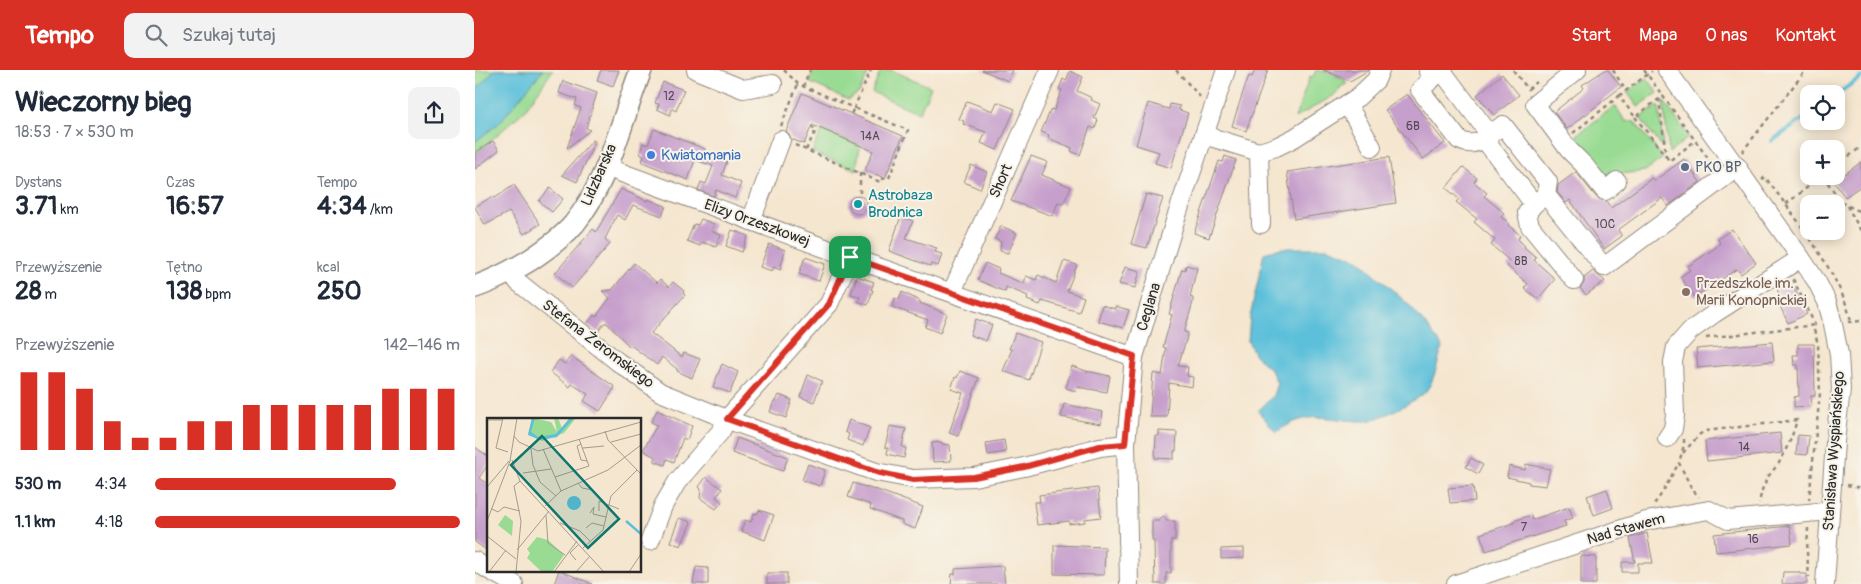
<!DOCTYPE html>
<html lang="pl">
<meta charset="utf-8">
<style>
body{margin:0;font-family:Pangolin,sans-serif;background:#f2f2f3;color:#1f2937;height:100vh;display:flex;flex-direction:column;font-size:19px;white-space:nowrap}
*{box-sizing:border-box;margin:0}
p{font-size:16px;color:#747a83}
.icon{flex:none;width:28px;height:28px;fill:none;stroke:currentColor;stroke-width:2;stroke-linecap:round;stroke-linejoin:round}
.map{position:relative;flex:1;overflow:hidden}
.details{display:flex;flex-direction:column;background:#fff;width:475px}
.details>*{flex:none}
.fabs{position:absolute;left:1325px;top:15px;display:grid;gap:10px}
.fabs a{display:grid;place-items:center;width:45px;height:45px;border-radius:10px;background:#fff;box-shadow:0 2px 12px #0003;font-size:25px}
.pin{position:absolute;display:grid;place-items:center;width:42px;height:42px;color:#fff;margin:-21px;border-radius:10px;box-shadow:0 2px 8px #0006}
.round{display:grid;place-items:center;flex:none;width:52px;height:52px;border-radius:10px;background:#f2f2f3}
.headline{display:flex;align-items:center;justify-content:space-between;height:85px;padding:0 15px}
h1{font-size:28px;font-weight:700;line-height:38px}
.stats{display:grid;grid-template-columns:repeat(3,1fr);gap:8px;height:85px;padding:5px 15px}
.stats div{display:grid;align-content:center}
.stats b{font-size:25px;font-weight:700}
.stats small{font-size:14px;font-weight:400}
.stats p{font-size:14px}
.chart{height:140px;padding:10px 15px}
.chart p{display:flex;justify-content:space-between}
.chart svg{width:100%;height:90px;margin-top:5px;stroke:#d93025;stroke-width:6}
ul{padding:0 15px;list-style:none;font-size:16px}
li{display:grid;grid-template-columns:80px 60px 1fr;align-items:center;height:38px}
li i{height:12px;border-radius:6px;background:#d93025}
header{display:flex;align-items:center;gap:30px;box-sizing:border-box;height:70px;padding:0 25px;background:#d93025;color:#fff}
header strong{font-size:24px}
nav{display:flex;gap:28px;margin-inline-start:auto;font-size:18px}
.search{width:350px;height:45px;background:#f2f2f3;display:flex;align-items:center;gap:12px;box-sizing:border-box;padding:0 18px;border-radius:10px;color:#747a83;font-size:19px}
main{display:flex;flex:1;min-height:0}
.map>svg:first-child{display:block}
.green{fill:#99db93;stroke:#62835f}
.water{fill:#5cc0da;stroke:#447682}
.lines{fill:none;stroke-linecap:round;stroke-linejoin:round}
.stream{stroke:#5cc0da;stroke-width:4}
.building{fill:#c69fcc}
.minor-casing{stroke:#90887d;stroke-width:20}
.major-casing{stroke:#90887d;stroke-width:24}
.path{stroke:#90887d;stroke-width:2.5;stroke-dasharray:4 4;stroke-linecap:butt}
.minor{stroke:#fff;stroke-width:18}
.major{stroke:#fff;stroke-width:21}
.route-casing{stroke:#fff;stroke-width:10}
.route{stroke:#d93025;stroke-width:6}
.shop-dot{fill:#3f7fe0;stroke:#f7f3e8;stroke-width:2}
.service-dot{fill:#5c6f8a;stroke:#f7f3e8;stroke-width:2}
.culture-dot{fill:#0f9aa8;stroke:#f7f3e8;stroke-width:2}
.education-dot{fill:#8d6e63;stroke:#f7f3e8;stroke-width:2}
.labels{text-anchor:middle;dominant-baseline:central;stroke-width:4;stroke-linejoin:round;paint-order:stroke}
.number-label{font-size:12px;fill:#524853}
.shop-label{font-size:15px;fill:#366cbe;stroke:#f7f3e8;text-anchor:start}
.service-label{font-size:15px;fill:#4e5e75;stroke:#f7f3e8;text-anchor:start}
.street-label{font-size:15px;fill:#2b2b2b;stroke:#f7f3e8}
.culture-label{font-size:15px;fill:#0d838f;stroke:#f7f3e8;text-anchor:start}
.education-label{font-size:15px;fill:#785e54;stroke:#f7f3e8;text-anchor:start}
.inset-river{fill:none;stroke:#5cc0da;stroke-width:2.5}
.inset-road{fill:none;stroke:#a49b8d;stroke-width:1}
.view{fill:#0f766e;fill-opacity:0.15;stroke:#0f766e;stroke-width:2.5}
.inset-edge{fill:none;stroke:#2b2b2b;stroke-width:2.5}
</style>
<header>
<strong>Tempo</strong>
<div class="search"><svg class="icon" aria-label="search" viewBox="0 0 24 24"><circle cx="10" cy="10" r="6"/><path d="M15 15l6 6"/></svg>Szukaj tutaj</div>
<nav><a>Start</a><a>Mapa</a><a>O nas</a><a>Kontakt</a></nav>
</header>
<main>
<section class="details">
<div class="headline"><div><h1>Wieczorny bieg</h1><p>18:53 · 7 × 530 m</p></div><a class="round"><svg class="icon" aria-label="share" viewBox="0 0 24 24"><path d="M12 15V3M7 8l5-5 5 5M5 13v7h14v-7"/></svg></a></div>
<div class="stats">
<div><p>Dystans</p><b>3.71<small> km</small></b></div>
<div><p>Czas</p><b>16:57</b></div>
<div><p>Tempo</p><b>4:34<small> /km</small></b></div>
</div>
<div class="stats">
<div><p>Przewyższenie</p><b>28<small> m</small></b></div>
<div><p>Tętno</p><b>138<small> bpm</small></b></div>
<div><p>kcal</p><b>250</b></div>
</div>
<div class="chart"><p><span>Przewyższenie</span>142–146 m</p>
<svg viewBox="0 0 160 44" preserveAspectRatio="none"><path d="M5 44V6M15 44V6M25 44V14M35 44V30M45 44V38M55 44V38M65 44V30M75 44V30M85 44V22M95 44V22M105 44V22M115 44V22M125 44V22M135 44V14M145 44V14M155 44V14"/></svg>
</div>
<ul>
<li><b>530 m</b>4:34<i style="width:79%"></i></li>
<li><b>1.1 km</b>4:18<i style="width:100%"></i></li>
</ul>
</section>
<div class="map">
<svg width="1386" height="514" viewBox="0 0 1386 514">
<rect width="100%" height="100%" fill="#f7f3e8"/>
<filter id="ink" filterUnits="userSpaceOnUse"><feTurbulence type="fractalNoise" baseFrequency=".02" numOctaves="2"/><feDisplacementMap in="SourceGraphic" scale="10" xChannelSelector="R" yChannelSelector="G"/><feConvolveMatrix kernelMatrix="1 2 1 2 8 2 1 2 1" color-interpolation-filters="sRGB"/></filter>
<filter id="wash" filterUnits="userSpaceOnUse"><feTurbulence type="fractalNoise" baseFrequency=".0096" numOctaves="4" result="noise"/><feDisplacementMap in="SourceGraphic" scale="20" xChannelSelector="R" yChannelSelector="G"/><feGaussianBlur stdDeviation="1.12" result="paint"/><feColorMatrix in="noise" values="0 0 0 0 0 0 0 0 0 0 0 0 0 0 0 0 0 1.4 0 .05"/><feComposite in="paint" operator="in"/></filter>
<g filter="url(#wash)">
<rect width="100%" height="100%" fill="#f5e6cf"/>
<g class="green">
<path d="M0,0H78L50,40L0,85Z"/>
<path d="M339,0H395L384,23L373,30L334,12Z"/>
<path d="M406,0H416L456,17L444,43L397,22Z"/>
<path d="M841,0L851,2L852,0L862,3L861,6L870,9L869,11L873,13L864,18L865,19L858,26L820,48L835,6L838,7Z"/>
<path d="M1172,8L1183,23L1163,37L1152,22Z"/>
<path d="M1188,30L1214,67L1194,83Z"/>
<path d="M1184,35L1188,76L1187,77L1165,48Z"/>
<path d="M1138,37H1141L1150,51L1160,52L1188,88L1170,101L1128,106L1102,78V65Z"/>
<path d="M347,60L385,76L381,100L337,82Z"/>
</g>
<g class="water">
<path d="M19,0H68L24,53L0,72V21Z"/>
<path d="M806,178H853L883,189L934,235L956,261L967,277C963,291 960,308 952,320C946,329 901,351 890,351C868,352 846,343 825,350C817,352 808,358 801,362L783,341L798,326L802,313L796,300L780,285L773,271L775,247L789,183Z"/>
</g>
<g class="lines">
<g class="stream">
<path d="M1361,25L1386,7"/>
<path d="M1297,71L1334,45"/>
</g>
</g>
<g id="blocks">
<g class="building">
<path d="M126,0H144L138,16L122,10Z"/>
<path d="M507,0H538L533,11Z"/>
<path d="M780,0H793L771,61L757,56L769,19L774,6L777,7Z"/>
<path d="M848,0H894L875,11Z"/>
<path d="M1130,0H1133L1146,17L1092,59L1079,42L1109,18L1107,15Z"/>
<path d="M595,1L608,7L602,21L617,28L616,30L625,34L619,48L623,50L620,59L615,57L605,85L596,81L597,78L573,68L574,65L566,62L576,39L579,40L587,20L584,19L588,9L591,11Z"/>
<path d="M1027,4L1044,25L1019,45L1002,25Z"/>
<path d="M88,11L122,23L111,58L115,60L92,78L106,38L100,36L102,29L84,23Z"/>
<path d="M188,12L209,20L201,41L197,39L195,45L182,39L184,34L180,33Z"/>
<path d="M327,23L428,66L410,108L390,100L398,81L337,55L329,74L316,69L314,64L311,61Z"/>
<path d="M932,24L970,73L948,89L910,40Z"/>
<path d="M492,31L518,41L522,32L540,39L522,80L506,73L511,62L488,54L489,51L484,49Z"/>
<path d="M673,33L694,39L695,34L705,36L704,40L713,43L696,98L680,93L684,82L661,75Z"/>
<path d="M179,59L230,79L229,82L252,91L247,105L266,113L260,128L241,120L239,126L223,120L226,112L231,114L238,96L220,90L213,110L167,92L169,86L165,84L168,73L173,75Z"/>
<path d="M118,70L120,71L102,112L87,105Z"/>
<path d="M18,71L24,80L0,99V83Z"/>
<path d="M556,86L572,92L567,105L596,117L588,134L583,132L578,146L536,131Z"/>
<path d="M750,86L761,90L734,168L719,163L744,91L748,92Z"/>
<path d="M914,87L921,133L819,149L812,102Z"/>
<path d="M1209,89L1225,112L1193,136L1187,128L1143,160L1147,166L1129,179L1095,130L1091,133L1082,122L1083,115L1101,102L1122,128L1131,131L1136,138L1177,108L1179,111Z"/>
<path d="M1386,92V116L1370,127L1359,112Z"/>
<path d="M496,95L512,102L505,119L489,112Z"/>
<path d="M988,97L1002,108L999,112L1012,123L1009,126L1029,143L1026,147L1034,153L1033,155L1045,165L1043,169L1050,176L1049,177L1061,187L1059,190L1080,209L1063,229L1049,218L1053,214L1032,196L1036,192L1016,175L1020,170L999,152L1002,149L981,132L984,129L971,118Z"/>
<path d="M39,115L65,154L49,164L34,142L10,155L0,137L18,126L20,128Z"/>
<path d="M75,118L88,129L77,142L64,131Z"/>
<path d="M146,119L172,131V129L191,136L187,146L158,135L150,150L142,145L130,169L135,174L97,218L80,203L118,159L121,162Z"/>
<path d="M671,124L688,128L672,178L656,174Z"/>
<circle cx="383" cy="135" r="9"/>
<path d="M426,146L438,151L431,168L462,178L460,182L467,184L463,196L456,194L455,196L414,181Z"/>
<path d="M226,149L239,154L236,161L246,165L241,177L227,172L225,176L212,171L219,154L223,155Z"/>
<path d="M526,156L542,163L533,183L525,181L526,172L520,169Z"/>
<path d="M1257,159L1281,193L1266,204L1262,199L1220,227L1205,207L1215,200L1212,197L1240,178L1245,173L1243,169Z"/>
<path d="M257,160L273,166L267,182L251,176Z"/>
<path d="M294,174L310,180L305,200L299,197L297,201L285,197Z"/>
<path d="M330,187L350,194L344,211L324,204Z"/>
<path d="M589,191L602,195L592,221L609,227L604,242L567,231L565,235L552,230L553,226L531,217L530,222L503,210L510,193L524,199L523,203L549,214L551,206L561,210L563,205L581,213Z"/>
<path d="M159,193L182,213L185,209L194,217L198,212L209,221L208,223L210,225L176,263L207,287L209,283L225,289L217,308L202,301V299L187,287L182,295L157,276L155,277L132,253H129L123,262L112,254L119,245L121,247L135,228L127,221L137,220Z"/>
<path d="M711,195L722,198L715,227L718,228V232L709,262L713,263L711,270L703,296L713,297L712,306L718,307L717,317L694,313L692,347H675L678,303L687,305L691,278L688,277L697,245L694,244L707,199L710,200Z"/>
<path d="M650,197L665,201L660,218L644,214Z"/>
<path d="M1118,201L1130,211L1111,225L1105,218L1109,213V208Z"/>
<path d="M382,206L399,212L396,220H398L393,235L383,231L385,227L376,224Z"/>
<path d="M1311,210L1315,217L1318,216L1332,244L1313,253L1304,234L1308,232L1301,217Z"/>
<path d="M427,222L445,231V233L472,244L465,263L450,257L453,250L417,237L420,228L424,230Z"/>
<path d="M627,235L640,239V236L654,240L648,258L623,251Z"/>
<path d="M501,249L517,255L511,271L495,265Z"/>
<path d="M540,263L566,272L554,310L528,301L537,279H534Z"/>
<path d="M1297,272L1299,291L1223,298L1221,279Z"/>
<path d="M1323,274H1339L1340,326H1336L1337,336L1319,337V327L1324,326L1323,295H1319L1318,285H1323Z"/>
<path d="M96,286L140,317L125,341L109,331L113,324L97,314L95,317L75,302L84,290L90,294Z"/>
<path d="M247,294L263,302L255,323L238,317Z"/>
<path d="M597,296L611,301L635,306L632,322L602,317L601,321L591,318Z"/>
<path d="M485,301L504,308L483,366L474,363L488,323L476,319L480,307L482,308Z"/>
<path d="M333,305L347,311L339,332L325,327Z"/>
<path d="M304,325L317,330L311,348L295,342L299,331H301Z"/>
<path d="M589,334L628,342L626,354L586,347Z"/>
<path d="M182,340L217,356L212,370L208,368L199,392L192,389L190,395L179,391L180,387L168,380L182,355L176,352Z"/>
<path d="M374,350L395,358L388,376L372,370L374,364L370,362Z"/>
<path d="M415,356L431,359L427,377L431,378L429,388L412,384L413,378L410,377Z"/>
<path d="M684,361L702,362L701,381H699V389L680,388L681,366H684Z"/>
<path d="M1305,363L1307,383L1232,391L1230,371Z"/>
<path d="M1323,365L1334,366L1332,385L1321,384Z"/>
<path d="M262,368L313,387L308,401L257,383Z"/>
<path d="M529,370L531,382L513,385L511,373Z"/>
<path d="M467,372V374L475,375L476,391L458,392L457,373Z"/>
<path d="M0,377L14,387V393L4,408L14,414V482L0,472Z"/>
<path d="M996,388L1008,395L1003,404L991,397Z"/>
<path d="M333,394L350,400L345,416L327,410Z"/>
<path d="M1051,394L1075,399L1071,416L1054,414V412L1032,407L1034,396L1050,400Z"/>
<path d="M231,407L247,419L241,427L247,432L241,439L225,428L226,419L224,417Z"/>
<path d="M378,413L400,420V419L448,437L440,459L427,454V451L395,439L396,435L373,427Z"/>
<path d="M998,416L1000,431L975,433L973,418Z"/>
<path d="M623,418L626,447L610,449V452L594,454V451L562,455L559,432H565L564,425Z"/>
<path d="M1132,419L1138,438L1119,445L1112,426Z"/>
<path d="M1094,437L1098,448L1089,451L1091,456L1011,481L1005,464L1039,453V451L1056,445L1057,450Z"/>
<path d="M284,440L299,445L290,470L266,461L270,450L276,452L279,443L282,444Z"/>
<path d="M688,446L692,451H700V470H696V503H691V514H680L679,471H677V451H684Z"/>
<path d="M204,448L216,452L206,476L195,472Z"/>
<path d="M1315,456L1317,474L1241,482L1239,464Z"/>
<path d="M1172,463L1178,493H1163V502H1147V492H1160L1155,468Z"/>
<path d="M579,475L630,477L629,505L579,504Z"/>
<path d="M769,478V488L746,489V479Z"/>
<path d="M1106,486L1121,487V514H1106Z"/>
<path d="M528,496L530,514H476L477,504H480V499Z"/>
<path d="M221,497L233,498V514H218Z"/>
<path d="M84,500L117,514H79Z"/>
<path d="M1308,502H1324L1325,504H1332V514H1307Z"/>
<rect x="292" y="503" width="20" height="11"/>
</g>
</g>
</g>
<g filter="url(#ink)">
<use href="#blocks" fill-opacity="0" stroke="#90887d" stroke-width="1"/>
<g class="lines">
<defs>
<g id="minor">
<path d="M221,0L268,19L298,14"/>
<path d="M1102,0L1060,34L1094,80L1109,95L1130,121L1142,111"/>
<path d="M1192,0L1326,188L1342,212L1352,232L1358,254L1364,284L1366,319L1360,372L1350,514"/>
<path d="M953,2L958,8L967,1L1015,65"/>
<path d="M958,8L945,20L984,70C994,75 1000,74 1009,69"/>
<path d="M872,34L897,77"/>
<path d="M729,65L784,82L801,77L819,68L883,27L901,10L905,0"/>
<path d="M784,82L786,154"/>
<path d="M131,97L366,184L659,287"/>
<path d="M1059,134L1009,69L1028,55L1073,112L1071,125"/>
<path d="M276,151L306,70"/>
<path d="M35,202L43,212L143,292L185,322L259,352L401,402L438,409L499,407L549,397L625,377L651,374"/>
<path d="M1099,210L1055,156L1052,143L1059,134L1071,125L1129,197L1263,97"/>
<path d="M477,222L575,0"/>
<path d="M1192,368L1198,359L1200,345L1198,292L1201,277L1215,261L1240,243L1326,188"/>
<path d="M175,471L188,436L202,412L246,361L252,349L258,342L354,234L375,187"/>
<path d="M0,491L14,500"/>
<path d="M14,500L39,514"/>
<path d="M654,514L651,374L659,287L700,151L751,0"/>
<path d="M981,514L1171,451L1234,440L1253,450L1355,441"/>
</g>
<path id="major" d="M0,217C20,210 37,201 55,190C70,180 87,168 99,154C134,111 146,51 166,0"/>
</defs>
<use href="#minor" class="minor-casing"/>
<use href="#major" class="major-casing"/>
<g class="path">
<path d="M309,0L323,14L379,38L396,0"/>
<path d="M701,0L727,29"/>
<path d="M1038,0L1053,19L1062,12"/>
<path d="M1138,0L1151,21"/>
<path d="M1169,0L1240,98"/>
<path d="M328,17L335,0"/>
<path d="M1144,26L1177,1"/>
<path d="M1160,47L1191,86L1184,29"/>
<path d="M306,56L323,14"/>
<path d="M1098,63L1144,26L1160,47L1188,26"/>
<path d="M320,75L405,112L406,109L414,108L433,60L379,38L376,44"/>
<path d="M331,80L341,60L336,57"/>
<path d="M1267,82L1331,0"/>
<path d="M1191,86L1194,91L1220,71"/>
<path d="M1361,96L1386,77"/>
<path d="M385,103V126"/>
<path d="M1348,106L1367,133L1386,142"/>
<path d="M1287,110L1290,107C1318,144 1368,208 1376,252"/>
<path d="M1311,134L1347,106"/>
<path d="M1372,136L1386,161"/>
<path d="M1318,209L1340,255L1339,260L1343,274L1345,323L1334,430"/>
<path d="M1373,252L1386,251"/>
<path d="M1231,268L1340,255"/>
<path d="M1209,369V375L1204,393L1217,419L1224,427"/>
<path d="M1208,383L1225,364L1231,361L1322,350L1316,369L1304,393L1292,408L1287,420L1284,433"/>
<path d="M1372,415L1386,418"/>
<path d="M1179,434C1190,421 1195,407 1204,393"/>
<path d="M1333,458L1332,483L1334,507"/>
</g>
<use href="#minor" class="minor"/>
<use href="#major" class="major"/>
</g>
</g>
<g class="lines" filter="url(#ink)">
<defs>
<path id="route" d="M375,187L659,286L650,374L625,376L549,397L499,407L438,410L401,402L252,349L354,234Z"/>
</defs>
<use href="#route" class="route-casing"/>
<use href="#route" class="route"/>
</g>
<circle class="shop-dot" cx="176" cy="85" r="5"/>
<circle class="service-dot" cx="1210" cy="97" r="5"/>
<circle class="culture-dot" cx="383" cy="134" r="5"/>
<circle class="education-dot" cx="1211" cy="222" r="5"/>
<g class="labels">
<g class="number-label">
<text x="194" y="26">12</text>
<text x="938" y="56">6B</text>
<text x="395" y="66">14A</text>
<text x="1130" y="154">10C</text>
<text x="1046" y="191">8B</text>
<text x="1269" y="377">14</text>
<text x="1049" y="457">7</text>
<text x="1278" y="469">16</text>
</g>
<g class="shop-label">
<text x="186" y="85">Kwiatomania</text>
</g>
<g class="service-label">
<text x="1220" y="97">PKO BP</text>
</g>
<g class="street-label">
<text transform="translate(124 105) rotate(-66)">Lidzbarska</text>
<text transform="translate(526 111) rotate(-66)">Short</text>
<text transform="translate(282 153) rotate(20)">Elizy Orzeszkowej</text>
<text transform="translate(674 237) rotate(-73)">Ceglana</text>
<text transform="translate(123 274) rotate(37)">Stefana Żeromskiego</text>
<text transform="translate(1359 381) rotate(-86)">Stanisława Wyspiańskiego</text>
<text transform="translate(1151 459) rotate(-16)">Nad Stawem</text>
</g>
<g class="culture-label">
<text x="393" y="125">Astrobaza<tspan x="393" dy="17">Brodnica</tspan></text>
</g>
<g class="education-label">
<text x="1221" y="213">Przedszkole im.<tspan x="1221" dy="17">Marii Konopnickiej</tspan></text>
</g>
</g>
<g transform="translate(12 348)">
<rect width="154" height="154" fill="#f5e6cf"/>
<path d="M45,0L64,4L70,14L67,0H71L75,10L82,0H89L77,15L55,23L41,16ZM18,97L26,103L25,118L11,107ZM50,119L61,122L77,137L65,154H55L40,140L43,135L40,131Z" fill="#99db93"/>
<path d="M45,0H48L44,14L51,19L69,16L83,0H87L70,19L53,22L41,17ZM80 85a7 7 0 1 1 14 0a7 7 0 1 1-14 0Z" fill="#5cc0da"/>
<path class="inset-river" d="M139,103L154,116"/>
<path class="inset-road" d="M16,0L9,30L21,34M0,2H16M118,13L121,22L154,56M27,18L32,24L51,33L154,4M124,24L154,16M94,26L90,28L94,42L100,43M96,30L117,28M44,31L46,47L53,64L69,78M56,31L74,73M25,42L33,63L117,154M36,55L64,51M68,59L102,48L92,21M91,65L95,70L106,72M0,69L22,43M58,88L74,73L121,52L154,27M5,91L11,94L17,89L33,93M112,93V83L132,91M103,95L107,89L106,96L119,99M59,97L61,125L78,137M0,103L23,43L30,0M73,105L93,113L104,124M99,110L105,105L117,108M0,118L29,141M96,130L116,112L124,78L150,52M30,132L62,93M89,142L83,135L92,126M2,154L19,132M29,154L34,103L27,68L33,63M67,154L90,123M89,154L103,138M142,154L154,136"/>
<path class="view" d="M55,18L132,101L101,130L24,47Z"/>
<rect width="154" height="154" class="inset-edge"/>
</g>
</svg>
<div class="fabs">
<a><svg class="icon" aria-label="locate" viewBox="0 0 24 24"><circle cx="12" cy="12" r="6"/><path d="M12 2v4M12 18v4M2 12h4M18 12h4"/></svg></a>
<a>+</a>
<a>−</a>
</div>
<div class="pin" style="left:375px;top:187px;background:#1e9e55"><svg class="icon" aria-label="arrive" viewBox="0 0 24 24"><path d="M6 21V4h12l-3 4 3 4H6"/></svg></div>
</div>
</main>
